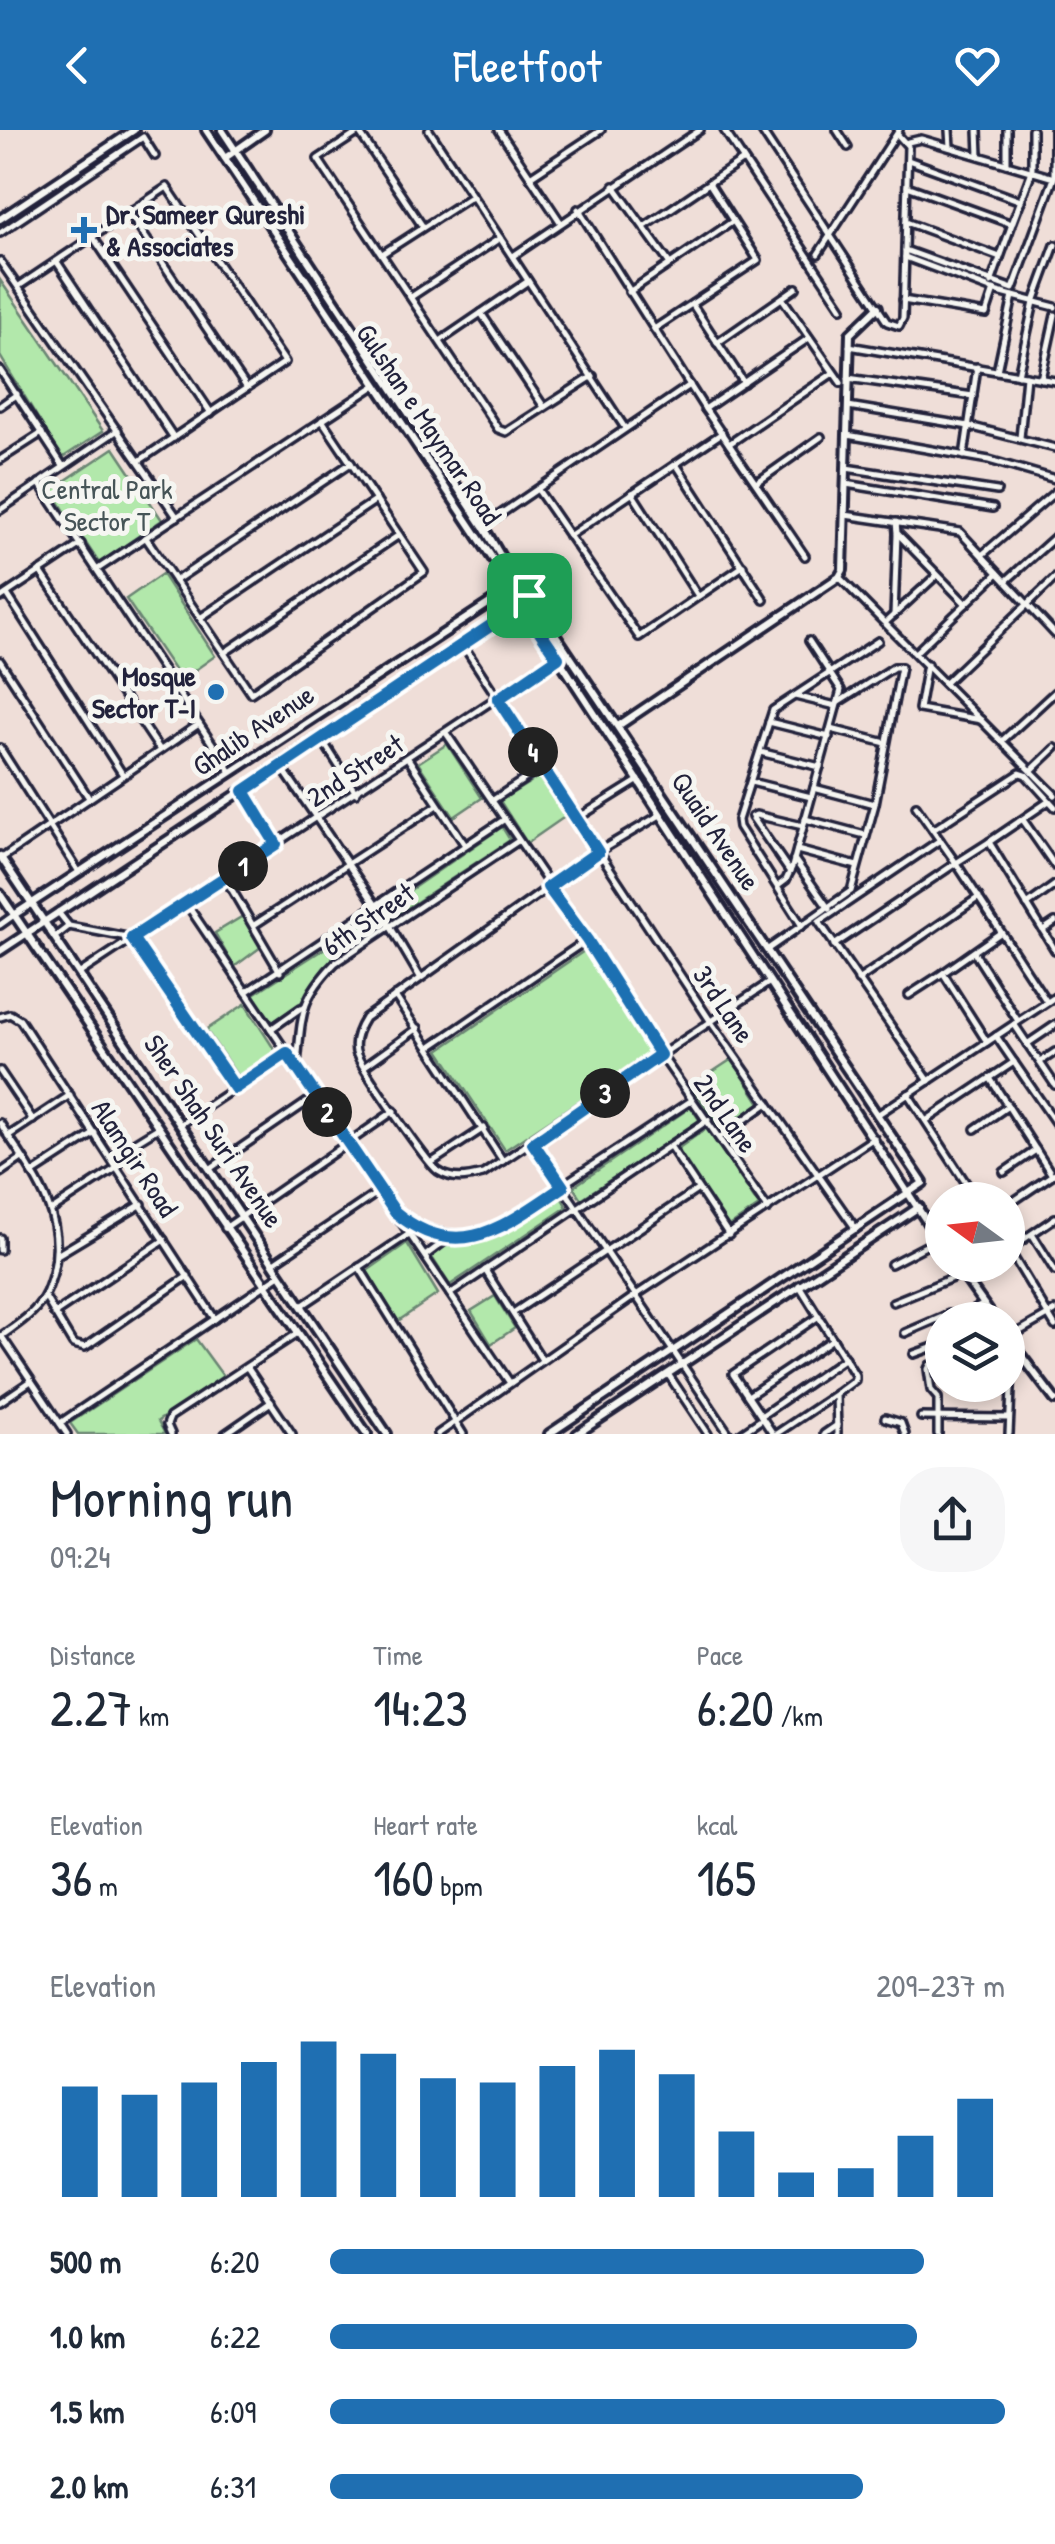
<!DOCTYPE html>
<meta charset="utf-8">
<style>
body{margin:0;font-family:"Patrick Hand",sans-serif;background:#f6f6f7;color:#1f2937;height:100vh;display:flex;flex-direction:column;font-size:38px;white-space:nowrap}
*{box-sizing:border-box;margin:0}
p{font-size:32px;color:#747a83}
.icon{flex:none;width:55px;height:55px;fill:none;stroke:currentColor;stroke-width:2;stroke-linecap:round;stroke-linejoin:round}
.map{position:relative;height:1304px;overflow:hidden}
.sheet{display:flex;flex-direction:column;background:#fff;flex:1}
.sheet>*{flex:none}
.needle{width:65px;rotate:285deg}
.controls{position:absolute;left:925px;top:1052px;display:grid;gap:20px}
.controls a{display:grid;place-items:center;width:100px;height:100px;border-radius:50%;background:#fff;box-shadow:0 5px 15px #0003;font-size:50px}
.pin{position:absolute;display:grid;place-items:center;width:85px;height:85px;color:#fff;margin:-42px;border-radius:20px;box-shadow:0 5px 15px #0006}
.km{position:absolute;width:50px;height:50px;margin:-25px;border-radius:50%;background:#222;color:#fff;font-size:28px;line-height:50px;text-align:center}
.round{display:grid;place-items:center;flex:none;width:105px;height:105px;border-radius:40px;background:#f6f6f7}
.headline{display:flex;align-items:center;justify-content:space-between;height:170px;padding:0 50px}
h1{font-size:55px;font-weight:600;line-height:75px}
.metrics{display:grid;grid-template-columns:repeat(3,1fr);gap:15px;height:170px;padding:10px 50px}
.metrics div{display:grid;align-content:center}
.metrics b{font-size:50px;font-weight:600}
.metrics small{font-size:28px;font-weight:400}
.metrics p{font-size:28px}
.chart{height:280px;padding:20px 50px}
.chart p{display:flex;justify-content:space-between}
.chart svg{width:100%;height:180px;margin-top:10px;stroke:#1f6fb2;stroke-width:6}
ul{padding:0 50px;list-style:none;font-size:32px}
li{display:grid;grid-template-columns:160px 120px 1fr;align-items:center;height:75px}
li i{height:25px;border-radius:12px;background:#1f6fb2}
header{display:flex;justify-content:space-between;align-items:center;height:130px;padding:0 50px;background:#1f6fb2;color:#fff;font-size:45px;font-weight:600}
.map>svg:first-child{display:block}
.green{fill:#b2e8ab;stroke:#6a8573;stroke-width:2.5}
.lines{fill:none;stroke-linecap:round;stroke-linejoin:round}
.minor-casing{stroke:#22223b;stroke-width:12}
.tertiary-casing{stroke:#22223b;stroke-width:14}
.secondary-casing{stroke:#22223b;stroke-width:14}
.minor{stroke:#f6f6f2;stroke-width:5}
.tertiary{stroke:#f6f6f2;stroke-width:6}
.secondary{stroke:#f6f6f2;stroke-width:6}
.route-casing{stroke:#fff;stroke-width:20}
.route{stroke:#1f6fb2;stroke-width:12}
.poi-dot{fill:#1f6fb2;stroke:#f6f6f2;stroke-width:4}
.labels{text-anchor:middle;dominant-baseline:central;stroke-width:10;stroke-linejoin:round;paint-order:stroke}
.poi-label{font-size:28px;font-weight:bold;fill:#22223b;stroke:#f6f6f2;text-anchor:start}
.street-label{font-size:28px;fill:#22223b;stroke:#f6f6f2}
.park-label{font-size:28px;fill:#465457;stroke:#f6f6f2}
</style>
<header><svg class="icon" aria-label="back" viewBox="0 0 24 24"><path d="M15 5l-7 7 7 7"/></svg>Fleetfoot<svg class="icon" aria-label="heart" viewBox="0 0 24 24"><path d="M12 20l-8-8c-3-5 5-10 8-4 3-6 11-1 8 4z"/></svg></header>
<div class="map">
<svg width="1055" height="1304" viewBox="0 0 1055 1304">
<rect width="100%" height="100%" fill="#efded8"/>
<filter id="ink" filterUnits="userSpaceOnUse"><feTurbulence type="fractalNoise" baseFrequency=".01" numOctaves="2"/><feDisplacementMap in="SourceGraphic" scale="20" xChannelSelector="R" yChannelSelector="G"/><feConvolveMatrix kernelMatrix="1 2 1 2 8 2 1 2 1" color-interpolation-filters="sRGB"/></filter>
<g filter="url(#ink)">
<g class="green">
<path d="M0,150L103,301L62,328L0,226Z"/>
<path d="M114,318L162,390L99,433L51,360Z"/>
<path d="M162,444L215,526L181,550L126,469Z"/>
<path d="M447,614L482,668L454,687L418,633Z"/>
<path d="M540,646L566,686L527,713L500,671Z"/>
<path d="M502,697L510,710L391,789L384,778Z"/>
<path d="M243,786L261,817L234,837L215,803Z"/>
<path d="M375,786L381,795L324,837L303,871L273,892L252,865Z"/>
<path d="M587,819L651,923L505,1020L439,920Z"/>
<path d="M245,874L276,922L238,947L206,900Z"/>
<path d="M732,929L760,973L721,1001L691,956Z"/>
<path d="M691,977L700,991L581,1069L573,1057Z"/>
<path d="M707,998L759,1076L725,1099L676,1020Z"/>
<path d="M560,1065L567,1077L450,1155L431,1126L453,1111H474L495,1106Z"/>
<path d="M407,1113L438,1164L398,1191L367,1141Z"/>
<path d="M495,1166L515,1198L491,1214L471,1181Z"/>
<path d="M196,1209L223,1246L158,1291L165,1304H78L70,1293Z"/>
</g>
<g class="lines">
<defs>
<g id="minor">
<path d="M362,0L318,29L498,299L506,302L593,246"/>
<path d="M429,0L625,298"/>
<path d="M499,0L561,93"/>
<path d="M724,0L842,178"/>
<path d="M761,0L887,192L899,196L903,188L908,16L897,4"/>
<path d="M837,0L848,17"/>
<path d="M949,0L950,17"/>
<path d="M978,0L979,25"/>
<path d="M1007,0V34"/>
<path d="M359,2L423,97"/>
<path d="M908,12L921,9L1054,48"/>
<path d="M908,30L1021,71"/>
<path d="M530,47L601,0"/>
<path d="M614,56L670,134"/>
<path d="M907,56L1012,94L1032,41V0"/>
<path d="M578,79L705,279L805,426"/>
<path d="M129,83L247,258"/>
<path d="M906,92L1000,127"/>
<path d="M644,97L743,30"/>
<path d="M0,103L143,7L155,26"/>
<path d="M93,107L211,283"/>
<path d="M905,120L1013,159L1054,48V0"/>
<path d="M382,124L472,66"/>
<path d="M818,124L899,0"/>
<path d="M513,126L700,0"/>
<path d="M905,127L998,162L1055,177"/>
<path d="M0,131L177,387"/>
<path d="M57,132L174,308"/>
<path d="M991,153L1012,94"/>
<path d="M19,156L167,57L285,232L139,331"/>
<path d="M629,162L732,92"/>
<path d="M411,167L500,108"/>
<path d="M782,168L841,253"/>
<path d="M903,170L986,184L994,160"/>
<path d="M692,174L744,253"/>
<path d="M481,183L544,277"/>
<path d="M654,199L758,130L709,53"/>
<path d="M440,211L528,151"/>
<path d="M717,213L796,158"/>
<path d="M849,216L1055,251"/>
<path d="M0,240L63,336"/>
<path d="M997,241L1013,166"/>
<path d="M1018,245L1034,172L1055,115"/>
<path d="M848,248L973,266"/>
<path d="M1041,249L1055,185"/>
<path d="M0,276L17,264"/>
<path d="M848,276L969,296L1055,318"/>
<path d="M705,279L809,208"/>
<path d="M847,305L989,330L1055,349"/>
<path d="M1020,308L1026,246"/>
<path d="M729,314L833,243"/>
<path d="M964,326L977,237"/>
<path d="M0,330L42,303"/>
<path d="M676,334L764,470"/>
<path d="M846,338L997,361"/>
<path d="M39,353L231,642"/>
<path d="M756,353L821,307"/>
<path d="M846,354L993,378"/>
<path d="M538,360L639,507L743,436"/>
<path d="M632,363L698,466"/>
<path d="M0,380L118,300"/>
<path d="M845,385L960,402L1055,504"/>
<path d="M896,392L897,403L966,474"/>
<path d="M483,396L690,255"/>
<path d="M569,406L722,303"/>
<path d="M146,408L251,563L424,442L322,290"/>
<path d="M982,425L1055,362"/>
<path d="M98,439L376,255"/>
<path d="M40,441L160,620"/>
<path d="M839,447L1055,665"/>
<path d="M175,451L351,333"/>
<path d="M1006,451L1055,407"/>
<path d="M7,464L123,645"/>
<path d="M0,468L81,414"/>
<path d="M894,485L897,404"/>
<path d="M200,488L376,370"/>
<path d="M886,492L937,445"/>
<path d="M463,515L598,722"/>
<path d="M916,522L998,443"/>
<path d="M224,523L399,405"/>
<path d="M0,531L89,668"/>
<path d="M927,534L919,579L981,590"/>
<path d="M946,552L1055,448"/>
<path d="M795,566L836,576"/>
<path d="M769,592L829,607"/>
<path d="M831,599L886,613"/>
<path d="M446,603L587,810L661,925L768,1079"/>
<path d="M321,608L356,663"/>
<path d="M1003,610L1055,562"/>
<path d="M0,618L79,742"/>
<path d="M760,622L820,637"/>
<path d="M409,630L465,715"/>
<path d="M281,636L390,796L420,847"/>
<path d="M1032,640L1055,618"/>
<path d="M751,652L811,667"/>
<path d="M814,658L874,674"/>
<path d="M244,661L277,714"/>
<path d="M493,670L543,637"/>
<path d="M660,685L598,722L365,888C358,899 352,912 357,925C363,940 426,1032 438,1041C453,1051 467,1048 483,1044L770,852"/>
<path d="M578,688L639,650"/>
<path d="M805,689L865,705"/>
<path d="M1023,690L1055,736"/>
<path d="M933,700L1020,643L1026,645L1055,677"/>
<path d="M989,712L1049,671"/>
<path d="M797,720L857,736"/>
<path d="M599,722L711,892L856,1099"/>
<path d="M2,728L199,594"/>
<path d="M794,729L829,779"/>
<path d="M790,742L752,687L756,685L803,696"/>
<path d="M225,748L280,842"/>
<path d="M778,756L786,750L792,737L841,560L809,511"/>
<path d="M186,773L510,1253"/>
<path d="M1027,775L1055,755"/>
<path d="M58,782L69,796L132,808"/>
<path d="M0,795L14,785"/>
<path d="M254,795L438,675"/>
<path d="M802,796L739,697L738,690L773,580L878,511"/>
<path d="M1043,800L1055,792"/>
<path d="M55,807L69,796"/>
<path d="M132,808L235,958"/>
<path d="M834,815L956,733L916,676"/>
<path d="M768,819L851,761L875,674L901,537H894L839,572"/>
<path d="M974,822L1018,891"/>
<path d="M80,843L557,528"/>
<path d="M858,850L979,767"/>
<path d="M246,862L505,689"/>
<path d="M909,865L943,843"/>
<path d="M395,866L503,1031"/>
<path d="M1047,872L956,733L989,712L1055,820"/>
<path d="M0,887L10,884L20,890L215,1189"/>
<path d="M1014,894L1055,955"/>
<path d="M271,899L301,878"/>
<path d="M996,906L1055,992"/>
<path d="M987,912L943,843L1000,803"/>
<path d="M1027,914L1055,895"/>
<path d="M430,917L587,810"/>
<path d="M1040,932L1055,922"/>
<path d="M297,934C302,886 299,870 335,833L518,711"/>
<path d="M365,936L418,898"/>
<path d="M0,941L33,990"/>
<path d="M990,948L1052,1045"/>
<path d="M929,951L819,792L940,710"/>
<path d="M908,964L977,1070"/>
<path d="M877,985L1055,867"/>
<path d="M927,990L1014,932"/>
<path d="M0,993C30,1040 68,1084 53,1143C49,1156 46,1167 36,1178C27,1189 12,1198 0,1207"/>
<path d="M181,994L287,923"/>
<path d="M975,999L1008,976"/>
<path d="M8,1006L70,965"/>
<path d="M719,1008L768,973"/>
<path d="M533,1013L729,1304"/>
<path d="M670,1016L729,1105"/>
<path d="M111,1027L158,998"/>
<path d="M431,1033L484,998"/>
<path d="M211,1038L316,966"/>
<path d="M1004,1042L1036,1020"/>
<path d="M0,1043L22,1028"/>
<path d="M32,1044L95,1003"/>
<path d="M1008,1075L1055,1043"/>
<path d="M52,1080L118,1037"/>
<path d="M401,1087C430,1104 455,1109 488,1104L692,970"/>
<path d="M225,1098L394,981"/>
<path d="M1032,1104L1055,1141"/>
<path d="M0,1108V1120"/>
<path d="M1008,1118L1055,1196"/>
<path d="M1008,1120L1055,1088"/>
<path d="M57,1125L142,1074"/>
<path d="M425,1126L450,1107"/>
<path d="M275,1132L380,1061"/>
<path d="M891,1134L937,1110"/>
<path d="M359,1137L463,1304"/>
<path d="M485,1140L542,1230"/>
<path d="M965,1148L986,1135"/>
<path d="M799,1155L855,1245V1250L836,1264L837,1304"/>
<path d="M450,1164L708,990"/>
<path d="M45,1167L73,1214L85,1217L188,1146"/>
<path d="M893,1172L962,1144"/>
<path d="M303,1175L409,1104"/>
<path d="M513,1183L697,1060"/>
<path d="M54,1184L164,1110"/>
<path d="M955,1190L984,1174"/>
<path d="M905,1203L949,1184L954,1190"/>
<path d="M2,1207L67,1304"/>
<path d="M1008,1208L1055,1181"/>
<path d="M914,1224L942,1214"/>
<path d="M247,1237L292,1304"/>
<path d="M668,1244L708,1304"/>
<path d="M748,1266L833,1209"/>
<path d="M0,1272L31,1251"/>
<path d="M761,1286L845,1228"/>
<path d="M921,1287L1009,1288"/>
<path d="M885,1288L901,1293L905,1304"/>
<path d="M60,1293L280,1145"/>
<path d="M171,1304L167,1295L170,1287L298,1203"/>
<path d="M225,1304L271,1272"/>
<path d="M438,1304L636,1165L874,1008"/>
<path d="M740,1304L762,1289"/>
<path d="M773,1304L733,1244L819,1186"/>
<path d="M776,1304L836,1264"/>
<path d="M824,1304L837,1295"/>
<path d="M938,1304V1268L931,1260L928,1239L930,1235L942,1232"/>
<path d="M1009,1304L1012,1237L1021,1225"/>
</g>
<g id="tertiary">
<path d="M225,28L265,0"/>
<path d="M0,89L134,0"/>
<path d="M618,596L839,447L843,440L850,204L878,177"/>
<path d="M0,726L387,1304"/>
<path d="M0,764L367,1304"/>
<path d="M14,785L514,457"/>
<path d="M0,821L511,483L525,468"/>
</g>
<g id="secondary">
<path d="M206,0L521,471L942,1115"/>
<path d="M222,0L483,396L517,454L529,465L923,1053L549,1304"/>
<path d="M956,1135L995,1190"/>
<path d="M1008,1208L1055,1270"/>
<path d="M577,1304L919,1077"/>
</g>
</defs>
<use href="#minor" class="minor-casing"/>
<use href="#tertiary" class="tertiary-casing"/>
<use href="#secondary" class="secondary-casing"/>
<use href="#minor" class="minor"/>
<use href="#tertiary" class="tertiary"/>
<use href="#secondary" class="secondary"/>
</g>
</g>
<g class="lines" filter="url(#ink)">
<defs>
<path id="route" d="M529,465C522,470 517,476 511,482L244,661L276,714L132,808L235,958L287,923L395,1082C459,1136 507,1094 563,1057L533,1013L660,925L587,810L548,757L598,722L498,569L558,528L511,459L517,454L529,465"/>
</defs>
<use href="#route" class="route-casing"/>
<use href="#route" class="route"/>
</g>
<g class="poi-dot">
<path d="M79 85h10v10h10v10h-10v10h-10v-10h-10v-10h10z"/>
<circle cx="216" cy="562" r="10"/>
</g>
<g class="labels">
<g class="poi-label">
<text x="106" y="84">Dr. Sameer Qureshi<tspan x="106" dy="32">&amp; Associates</tspan></text>
<text x="196" y="546" text-anchor="end">Mosque<tspan x="196" dy="32">Sector T-I</tspan></text>
</g>
<g class="street-label">
<text transform="translate(429 294) rotate(56)">Gulshan e Maymar Road</text>
<text transform="translate(253 600) rotate(-34)">Ghalib Avenue</text>
<text transform="translate(355 640) rotate(-33)">2nd Street</text>
<text transform="translate(716 701) rotate(56)">Quaid Avenue</text>
<text transform="translate(368 789) rotate(-35)">6th Street</text>
<text transform="translate(724 874) rotate(56)">3rd Lane</text>
<text transform="translate(726 983) rotate(55)">2nd Lane</text>
<text transform="translate(214 1001) rotate(56)">Sher Shah Suri Avenue</text>
<text transform="translate(135 1028) rotate(57)">Alamgir Road</text>
</g>
<g class="park-label">
<text x="107" y="359">Central Park<tspan x="107" dy="32">Sector T</tspan></text>
</g>
</g>
</svg>
<div class="controls">
<a><svg class="needle" viewBox="-14 -14 28 28"><path d="M0-13l5 13h-10z" fill="#e53935"/><path d="M0 13l5-13h-10z" fill="#747a83"/></svg></a>
<a><svg class="icon" aria-label="layers" viewBox="0 0 24 24"><path d="M12 4l9 5-9 5-9-5zM3 14l9 5 9-5"/></svg></a>
</div>
<div class="pin" style="left:529px;top:465px;background:#1e9e55"><svg class="icon" aria-label="arrive" viewBox="0 0 24 24"><path d="M6 21V4h12l-3 4 3 4H6"/></svg></div>
<b class="km" style="left:243px;top:736px">1</b>
<b class="km" style="left:327px;top:982px">2</b>
<b class="km" style="left:605px;top:963px">3</b>
<b class="km" style="left:533px;top:622px">4</b>
</div>
<section class="sheet">
<div class="headline"><div><h1>Morning run</h1><p>09:24</p></div><a class="round"><svg class="icon" aria-label="share" viewBox="0 0 24 24"><path d="M12 15V3M7 8l5-5 5 5M5 13v7h14v-7"/></svg></a></div>
<div class="metrics">
<div><p>Distance</p><b>2.27<small> km</small></b></div>
<div><p>Time</p><b>14:23</b></div>
<div><p>Pace</p><b>6:20<small> /km</small></b></div>
</div>
<div class="metrics">
<div><p>Elevation</p><b>36<small> m</small></b></div>
<div><p>Heart rate</p><b>160<small> bpm</small></b></div>
<div><p>kcal</p><b>165</b></div>
</div>
<div class="chart"><p><span>Elevation</span>209–237 m</p>
<svg viewBox="0 0 160 44" preserveAspectRatio="none"><path d="M5 44V17M15 44V19M25 44V16M35 44V11M45 44V6M55 44V9M65 44V15M75 44V16M85 44V12M95 44V8M105 44V14M115 44V28M125 44V38M135 44V37M145 44V29M155 44V20"/></svg>
</div>
<ul>
<li><b>500 m</b>6:20<i style="width:88%"></i></li>
<li><b>1.0 km</b>6:22<i style="width:87%"></i></li>
<li><b>1.5 km</b>6:09<i style="width:100%"></i></li>
<li><b>2.0 km</b>6:31<i style="width:79%"></i></li>
</ul>
</section>
